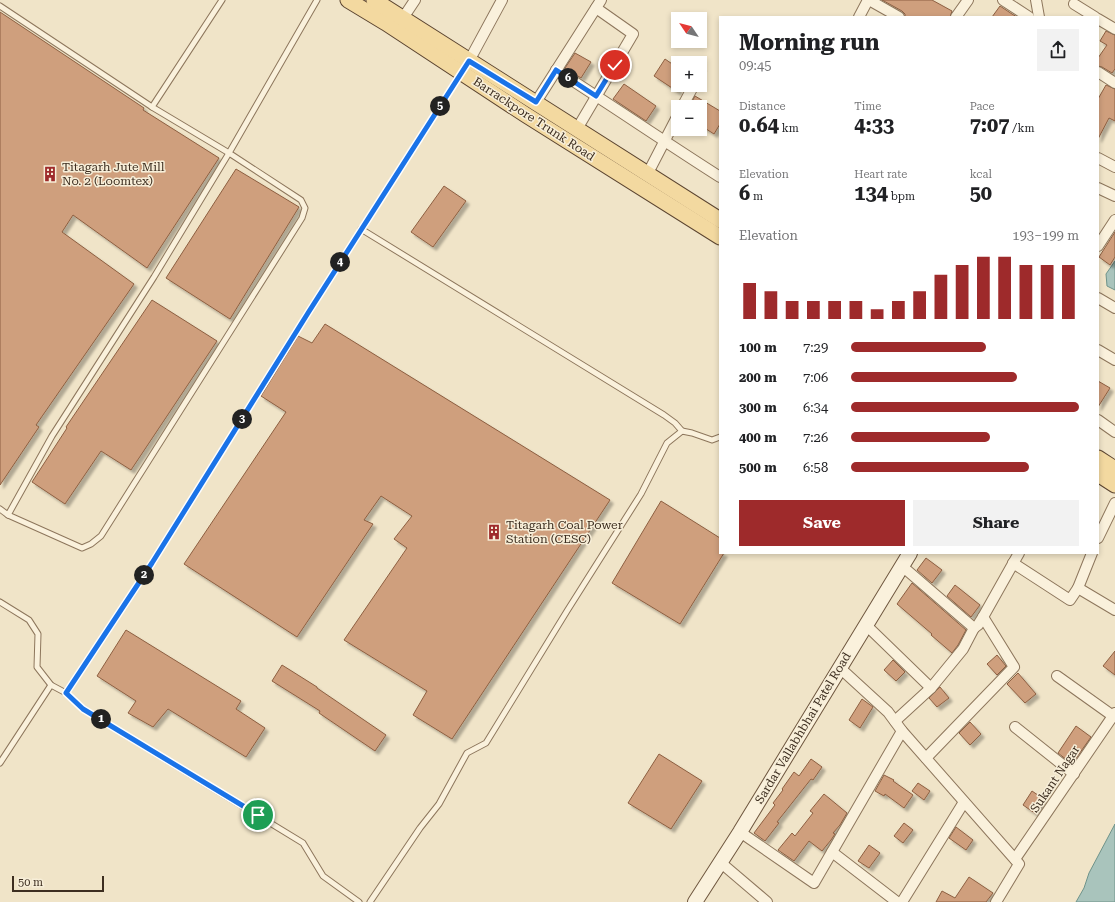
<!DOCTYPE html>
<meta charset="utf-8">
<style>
body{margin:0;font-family:"Roboto Serif",serif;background:#f2f2f2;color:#202124;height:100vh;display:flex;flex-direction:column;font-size:15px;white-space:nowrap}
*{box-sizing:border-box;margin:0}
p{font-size:13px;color:#757577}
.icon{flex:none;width:22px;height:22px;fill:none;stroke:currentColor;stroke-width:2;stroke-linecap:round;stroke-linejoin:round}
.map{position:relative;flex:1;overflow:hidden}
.panel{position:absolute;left:719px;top:16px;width:380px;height:538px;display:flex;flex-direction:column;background:#fff;border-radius:0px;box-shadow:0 2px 6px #0003}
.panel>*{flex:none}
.needle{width:26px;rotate:305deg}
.fabs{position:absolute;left:671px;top:12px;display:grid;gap:8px}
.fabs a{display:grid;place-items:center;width:36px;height:36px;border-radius:0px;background:#fff;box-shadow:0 2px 6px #0003;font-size:20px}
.scale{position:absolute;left:12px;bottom:10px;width:92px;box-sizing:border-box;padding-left:4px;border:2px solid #3d2e20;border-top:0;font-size:11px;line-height:14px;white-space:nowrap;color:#3d2e20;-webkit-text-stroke:3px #f7eed8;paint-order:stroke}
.pin{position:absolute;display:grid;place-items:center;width:34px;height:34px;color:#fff;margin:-17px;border:2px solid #fff;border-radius:50%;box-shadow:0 1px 4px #0007}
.km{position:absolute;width:20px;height:20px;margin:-10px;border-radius:50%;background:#222;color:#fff;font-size:11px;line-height:20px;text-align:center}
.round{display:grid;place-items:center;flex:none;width:42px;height:42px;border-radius:0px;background:#f2f2f2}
.overview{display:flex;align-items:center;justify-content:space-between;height:68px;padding:0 20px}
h1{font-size:22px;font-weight:700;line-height:30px}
.figures{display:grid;grid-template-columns:repeat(3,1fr);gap:6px;height:68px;padding:4px 20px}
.figures div{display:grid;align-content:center}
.figures b{font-size:20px;font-weight:700}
.figures small{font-size:11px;font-weight:400}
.figures p{font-size:11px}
.chart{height:112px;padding:8px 20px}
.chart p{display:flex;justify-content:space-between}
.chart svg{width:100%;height:72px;margin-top:4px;stroke:#9e2a2b;stroke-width:6}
.cta{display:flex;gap:8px;margin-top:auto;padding:8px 20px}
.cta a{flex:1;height:46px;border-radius:0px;background:#9e2a2b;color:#fff;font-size:16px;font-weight:700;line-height:46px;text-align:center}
.cta a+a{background:#f2f2f2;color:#202124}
ul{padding:0 20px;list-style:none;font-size:13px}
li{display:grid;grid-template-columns:64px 48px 1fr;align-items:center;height:30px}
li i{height:10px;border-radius:5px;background:#9e2a2b}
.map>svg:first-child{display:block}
.water{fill:#a9c4bc;stroke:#6f938a}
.building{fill:#cf9f7d;stroke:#8d5f41;filter:url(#shadow)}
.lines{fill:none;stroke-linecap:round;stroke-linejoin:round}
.lane-casing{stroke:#8d765c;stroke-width:7}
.street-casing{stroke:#8d765c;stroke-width:12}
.secondary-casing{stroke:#6f573f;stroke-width:16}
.primary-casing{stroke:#5b4430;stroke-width:17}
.lane{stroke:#faf1dc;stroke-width:5}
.street{stroke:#faf1dc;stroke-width:10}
.secondary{stroke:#faf1dc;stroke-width:14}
.primary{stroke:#f3d9a0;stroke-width:15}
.route-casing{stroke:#fff;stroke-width:8}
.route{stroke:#1a73e8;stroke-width:5}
.labels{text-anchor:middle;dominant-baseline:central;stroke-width:3;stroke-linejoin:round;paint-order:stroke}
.street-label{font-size:12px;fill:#3d2e20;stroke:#f7eed8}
.poi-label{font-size:12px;fill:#3d2e20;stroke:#f7eed8;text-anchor:start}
</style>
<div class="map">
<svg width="1115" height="902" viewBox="0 0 1115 902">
<defs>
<filter id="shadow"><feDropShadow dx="3.5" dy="3.5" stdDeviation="1" flood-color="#0004"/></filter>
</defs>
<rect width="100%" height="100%" fill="#f0e4c8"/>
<g class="water">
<path d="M1115,261V290L1107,286L1106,274Z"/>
<path d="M1115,824V902H1076L1084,888L1089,873Z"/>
</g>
<g class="building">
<path d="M882,0H932L952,11L950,17H905V14L902,11Z"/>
<path d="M1000,6L1012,14L1017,17H992Z"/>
<path d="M0,12L144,108L143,110L219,158L147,268L73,215L62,232L134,284L36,425L39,427L0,485Z"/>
<path d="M1106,31L1115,35V69L1112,73L1102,67L1098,66V58L1107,45L1100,41Z"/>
<path d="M575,53L591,62L581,78L565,68Z"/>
<path d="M665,59L678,68V92L654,76Z"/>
<path d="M624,84L656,106L646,121L613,99Z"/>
<path d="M1106,85L1115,89V121L1109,118L1098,139V99Z"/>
<path d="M695,96L720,111V124L714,134L700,125V107H689Z"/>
<path d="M236,169L299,207L230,319L166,278Z"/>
<path d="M444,186L466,201L433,247L411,232Z"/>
<path d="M1115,232V257L1110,265L1099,257Z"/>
<path d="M152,300L217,341L131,470L101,451L65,504L32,482L67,428L66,427Z"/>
<path d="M325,324L610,500L452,739L413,715L427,691L344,640L407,548L394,539L412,516L381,496L364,520L373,524L297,637L184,564L286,412L261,396L298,336L312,343Z"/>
<path d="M1098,381L1110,388L1098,407Z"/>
<path d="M661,501L720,538V553H724L680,624L612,583Z"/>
<path d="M926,558L942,570L932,583L917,570Z"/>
<path d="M912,583L966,630L958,645L952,653L931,635L932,634L897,604Z"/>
<path d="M955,585L980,605L971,617L947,596Z"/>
<path d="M126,630L241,701L236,709L265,728L246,757L168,709L153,727L128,713L136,701L97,676Z"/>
<path d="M1115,651V675L1103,666Z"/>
<path d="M997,655L1006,666L997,675L987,664Z"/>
<path d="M893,660L905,672L896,681L884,670Z"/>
<path d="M282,665L317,687V688L386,735L375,751L319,713L320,711L272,681Z"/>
<path d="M1018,673L1036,694L1025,703L1007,684Z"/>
<path d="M940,687L949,698L937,707L929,698Z"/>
<path d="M862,699L873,707L860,728L849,720Z"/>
<path d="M970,722L981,734L970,745L959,733Z"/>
<path d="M1076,726L1091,737L1072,764L1058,753Z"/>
<path d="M659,754L702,781L671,829L628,803Z"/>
<path d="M811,759L822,767L813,780L811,779L777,822L779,823L765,841L754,833L775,805L773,803L783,790L782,789L794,772L799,776Z"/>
<path d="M884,775L894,780L893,781L913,795L904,808L885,794L884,796L875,791Z"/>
<path d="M918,783L930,791L924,800L912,791Z"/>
<path d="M1032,791L1045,800L1036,814L1023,805Z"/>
<path d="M824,794L847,813L840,825L833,833L835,834L831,840L822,851L809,841L794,861L778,850L792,833L795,836L813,813L810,811Z"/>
<path d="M904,823L913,830L903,843L894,836Z"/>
<path d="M956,827L973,840L966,850L949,838Z"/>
<path d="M869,845L880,853L869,868L858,861Z"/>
<path d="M969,877L993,893L986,902H936L942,891L955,898Z"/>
</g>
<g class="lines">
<defs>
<g id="lane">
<path d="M0,6L152,107"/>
<path d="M361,229L664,415L675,423L682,431"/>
<path d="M0,509L8,515L52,436L154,277L229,153L152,107L222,0"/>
<path d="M8,515L82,548L91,544L101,536L302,218L305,208L301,200L229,153L317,0"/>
<path d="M0,602L29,620L38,634L37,667L51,685L66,693"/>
<path d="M0,763L51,685"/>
<path d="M359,902L323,876L303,843L83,709L66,693L152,563L308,313L460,75"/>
<path d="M370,902L420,828L439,804L467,753L486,743L567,611L641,494L667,443L682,431L692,433L712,440L720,437"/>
</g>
<g id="street">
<path d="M869,0L899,17"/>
<path d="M1003,0L1029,17"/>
<path d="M1036,0L1039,17"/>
<path d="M1074,4L1095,17"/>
<path d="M859,17L868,0"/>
<path d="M956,17L968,0"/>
<path d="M403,18L415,0"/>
<path d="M1098,19L1115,29"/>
<path d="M469,61L502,0"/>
<path d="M556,70C611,105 665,142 720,177"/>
<path d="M1098,72L1115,83"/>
<path d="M700,74L701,71"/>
<path d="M536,102L601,0"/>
<path d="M682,107L694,85"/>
<path d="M577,129L633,34L596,8"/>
<path d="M1098,158L1115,167"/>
<path d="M648,173L678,115"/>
<path d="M1098,188L1115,196"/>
<path d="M1098,246L1115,220"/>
<path d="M1098,298L1115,308"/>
<path d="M1098,350L1115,360"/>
<path d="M1098,420L1115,432"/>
<path d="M1098,538L1115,503"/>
<path d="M1013,563L1070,600L1078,588L1092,553"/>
<path d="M902,566L974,628L978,625L983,617L1019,553"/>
<path d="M1078,588L1115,610"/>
<path d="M866,625L931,688"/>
<path d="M840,668L888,712L902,731L1019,864L996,902"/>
<path d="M1057,676L1113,716"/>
<path d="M895,721L931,688L963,649L974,628"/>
<path d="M1015,727L1074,774"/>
<path d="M926,758L1014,667L983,617"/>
<path d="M740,832L814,883L902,731"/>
<path d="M832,852L897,902"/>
<path d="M1015,859L1115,713"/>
<path d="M720,862L767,902"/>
<path d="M902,902L964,802"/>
</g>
<path id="secondary" d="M695,902L740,832L910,553"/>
<g id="primary">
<path d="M348,0L386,23L526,115L720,237"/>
<path d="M374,0L720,220"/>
<path d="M1098,458L1115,469"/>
<path d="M1098,474L1115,485"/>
</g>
</defs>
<use href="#lane" class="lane-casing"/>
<use href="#street" class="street-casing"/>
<use href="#secondary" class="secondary-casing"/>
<use href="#primary" class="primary-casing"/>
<use href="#lane" class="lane"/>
<use href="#street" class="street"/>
<use href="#secondary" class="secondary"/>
<use href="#primary" class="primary"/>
</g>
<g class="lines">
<defs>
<path id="route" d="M258,815L83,709L66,693L152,563L308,313L469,61L536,102L556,70L596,96L615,65"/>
</defs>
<use href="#route" class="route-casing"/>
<use href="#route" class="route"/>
</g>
<defs>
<symbol id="building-bare" viewBox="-9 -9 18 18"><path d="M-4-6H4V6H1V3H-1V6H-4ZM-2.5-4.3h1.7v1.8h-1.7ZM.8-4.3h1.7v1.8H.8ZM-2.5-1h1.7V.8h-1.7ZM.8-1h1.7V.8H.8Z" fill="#9e2a2b" stroke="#f7eed8" stroke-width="2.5" paint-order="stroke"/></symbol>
</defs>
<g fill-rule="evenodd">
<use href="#building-bare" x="39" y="163" width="22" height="22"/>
<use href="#building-bare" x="483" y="521" width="22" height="22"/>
</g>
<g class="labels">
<g class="street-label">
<text transform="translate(534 119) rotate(33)">Barrackpore Trunk Road</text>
<text transform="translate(803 728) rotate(-59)">Sardar Vallabhbhai Patel Road</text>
<text transform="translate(1055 779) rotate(-56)">Sukant Nagar</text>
</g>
<g class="poi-label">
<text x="62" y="167">Titagarh Jute Mill<tspan x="62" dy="14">No. 2 (Loomtex)</tspan></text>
<text x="506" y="525">Titagarh Coal Power<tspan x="506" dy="14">Station (CESC)</tspan></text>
</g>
</g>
</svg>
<div class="fabs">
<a><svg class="needle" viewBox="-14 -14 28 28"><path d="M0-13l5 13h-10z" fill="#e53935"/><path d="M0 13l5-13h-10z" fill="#757577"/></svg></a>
<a>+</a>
<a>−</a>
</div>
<div class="scale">50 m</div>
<div class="pin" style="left:258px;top:815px;background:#1e9e55"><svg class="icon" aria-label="arrive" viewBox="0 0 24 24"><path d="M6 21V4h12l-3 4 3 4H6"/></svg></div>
<div class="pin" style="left:615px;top:65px;background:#d93025"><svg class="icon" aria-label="check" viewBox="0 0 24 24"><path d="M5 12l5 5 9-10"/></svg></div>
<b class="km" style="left:101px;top:719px">1</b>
<b class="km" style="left:144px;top:575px">2</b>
<b class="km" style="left:242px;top:419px">3</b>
<b class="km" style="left:340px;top:262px">4</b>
<b class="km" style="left:440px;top:106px">5</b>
<b class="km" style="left:568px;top:78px">6</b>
<section class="panel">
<div class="overview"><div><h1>Morning run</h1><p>09:45</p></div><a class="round"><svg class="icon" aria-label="share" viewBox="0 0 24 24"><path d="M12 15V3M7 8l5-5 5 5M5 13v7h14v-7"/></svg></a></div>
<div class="figures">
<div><p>Distance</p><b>0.64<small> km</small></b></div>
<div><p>Time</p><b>4:33</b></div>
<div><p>Pace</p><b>7:07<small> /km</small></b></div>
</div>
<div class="figures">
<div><p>Elevation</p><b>6<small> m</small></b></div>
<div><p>Heart rate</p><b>134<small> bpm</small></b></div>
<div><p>kcal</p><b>50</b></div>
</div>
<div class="chart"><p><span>Elevation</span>193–199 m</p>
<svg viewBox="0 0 160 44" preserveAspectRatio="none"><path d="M5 44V22M15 44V27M25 44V33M35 44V33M45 44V33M55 44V33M65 44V38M75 44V33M85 44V27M95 44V17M105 44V11M115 44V6M125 44V6M135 44V11M145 44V11M155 44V11"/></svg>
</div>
<ul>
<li><b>100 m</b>7:29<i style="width:59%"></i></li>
<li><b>200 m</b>7:06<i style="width:73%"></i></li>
<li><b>300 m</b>6:34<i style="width:100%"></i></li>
<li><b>400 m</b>7:26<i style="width:61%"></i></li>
<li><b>500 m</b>6:58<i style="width:78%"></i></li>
</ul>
<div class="cta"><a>Save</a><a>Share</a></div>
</section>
</div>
